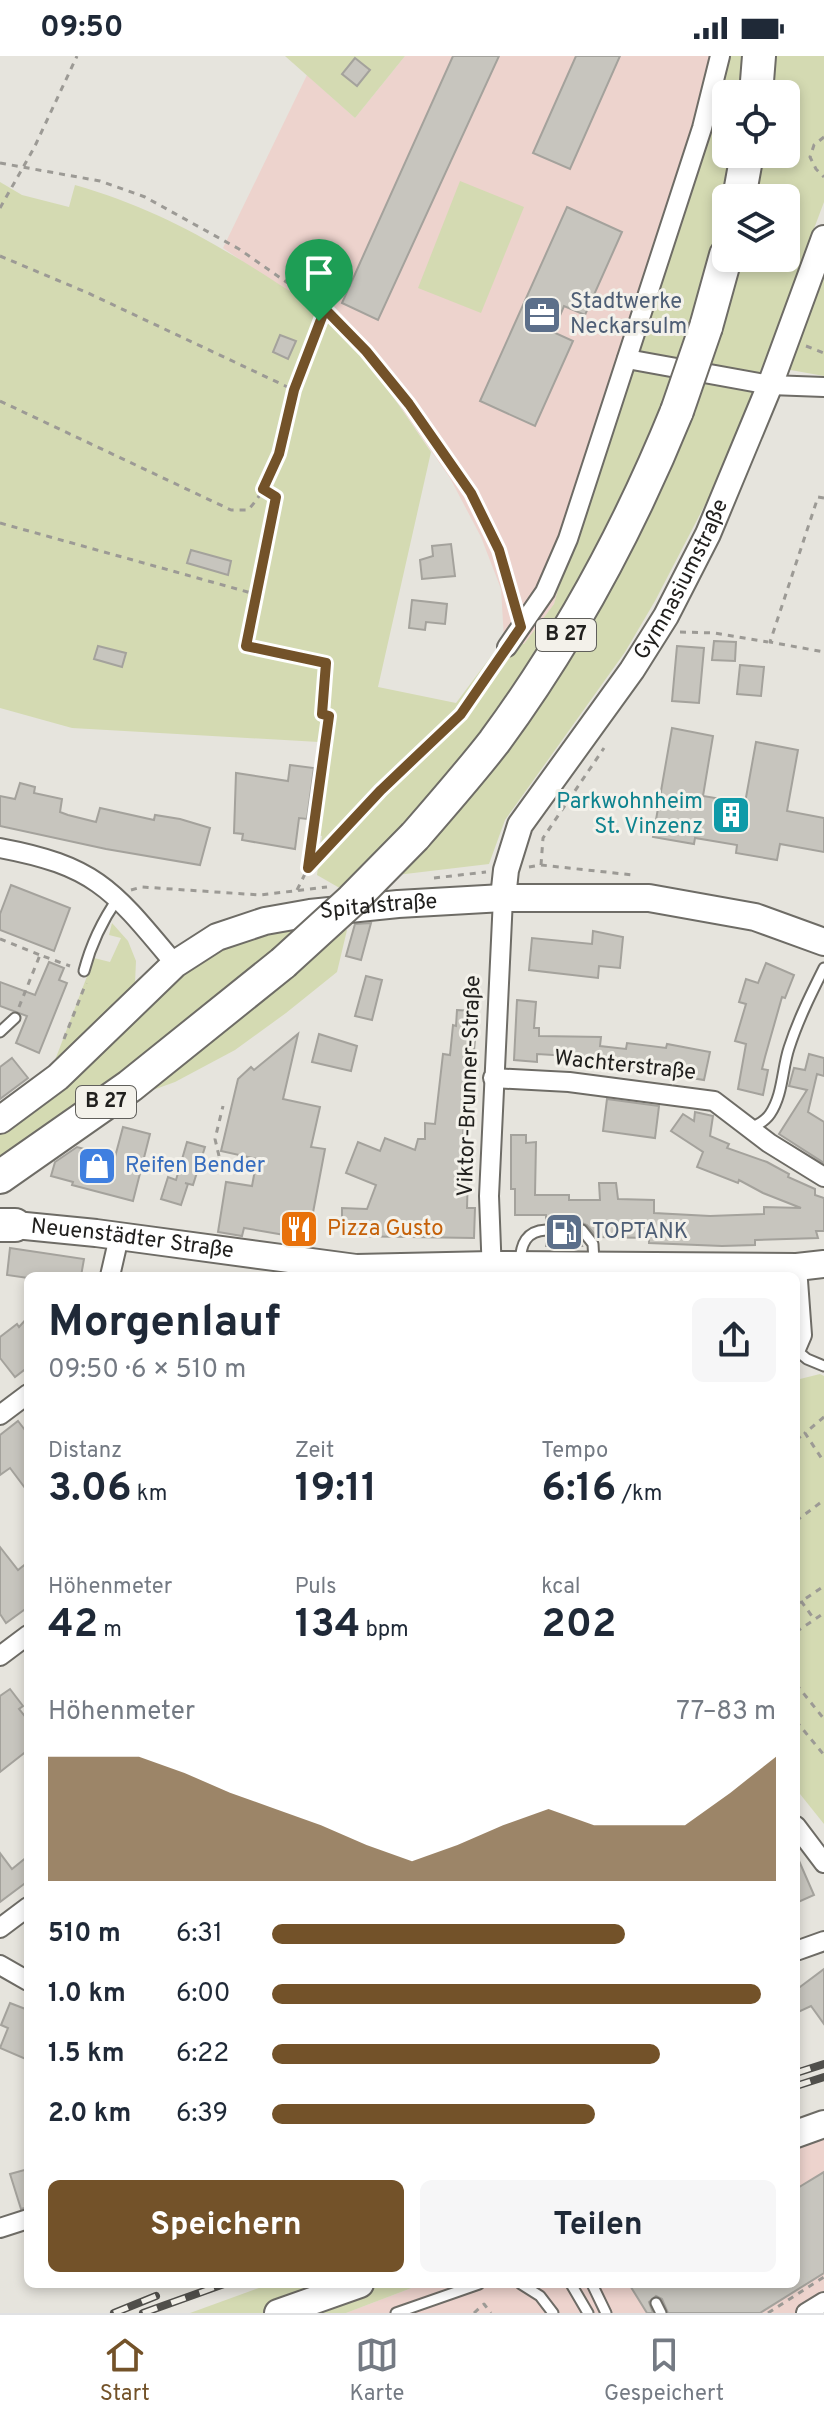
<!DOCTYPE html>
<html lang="de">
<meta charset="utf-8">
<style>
body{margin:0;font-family:Overpass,sans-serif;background:#f6f6f7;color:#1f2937;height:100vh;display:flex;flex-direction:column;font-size:30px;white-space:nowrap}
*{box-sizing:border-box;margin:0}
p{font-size:26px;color:#747a83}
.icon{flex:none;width:44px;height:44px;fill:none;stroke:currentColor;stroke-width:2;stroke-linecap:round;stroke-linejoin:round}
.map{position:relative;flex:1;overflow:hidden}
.details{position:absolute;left:24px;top:1216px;width:776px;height:1016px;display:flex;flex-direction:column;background:#fff;border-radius:12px;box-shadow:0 4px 12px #0003}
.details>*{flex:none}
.controls{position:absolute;left:712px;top:24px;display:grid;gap:16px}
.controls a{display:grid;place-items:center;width:88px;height:88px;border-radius:12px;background:#fff;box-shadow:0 4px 12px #0003;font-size:40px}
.pin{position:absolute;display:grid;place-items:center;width:68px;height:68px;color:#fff;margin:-82px -34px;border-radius:50% 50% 50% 0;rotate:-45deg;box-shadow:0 0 8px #0007}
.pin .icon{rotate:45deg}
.round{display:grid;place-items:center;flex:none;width:84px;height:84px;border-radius:12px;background:#f6f6f7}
.head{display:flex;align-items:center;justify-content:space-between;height:136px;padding:0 24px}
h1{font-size:44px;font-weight:700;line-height:60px}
.figures{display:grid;grid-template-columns:repeat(3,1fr);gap:12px;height:136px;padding:8px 24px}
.figures div{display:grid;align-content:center}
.figures b{font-size:40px;font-weight:700}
.figures small{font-size:22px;font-weight:400}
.figures p{font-size:22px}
.chart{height:224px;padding:16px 24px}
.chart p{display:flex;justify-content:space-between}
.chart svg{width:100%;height:144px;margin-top:8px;fill:#735229;opacity:.7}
.action{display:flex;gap:16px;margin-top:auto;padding:16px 24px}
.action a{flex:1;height:92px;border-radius:12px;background:#735229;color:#fff;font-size:32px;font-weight:700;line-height:92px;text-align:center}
.action a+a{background:#f6f6f7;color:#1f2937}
ul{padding:0 24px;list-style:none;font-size:26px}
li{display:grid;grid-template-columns:128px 96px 1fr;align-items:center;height:60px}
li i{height:20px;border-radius:10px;background:#735229}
.status{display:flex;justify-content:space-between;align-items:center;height:56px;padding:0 40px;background:#fff;direction:ltr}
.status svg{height:22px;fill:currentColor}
.dock{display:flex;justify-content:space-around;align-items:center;height:112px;border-top:2px solid #e0e1e3;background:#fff;font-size:22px;color:#747a83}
.dock a{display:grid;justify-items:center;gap:4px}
.dock .on{color:#735229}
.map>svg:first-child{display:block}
.industrial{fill:#edd3cd}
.green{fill:#d4dab2;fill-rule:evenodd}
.building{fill:#c7c5be;stroke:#a4a29c;stroke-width:2}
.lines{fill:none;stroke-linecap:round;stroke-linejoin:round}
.service-casing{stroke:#6e6c66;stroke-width:13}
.minor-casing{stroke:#6e6c66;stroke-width:22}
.tertiary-casing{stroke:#6e6c66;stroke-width:28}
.secondary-casing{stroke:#6e6c66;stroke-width:30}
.trunk-casing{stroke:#6e6c66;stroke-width:36}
.path{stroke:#9c9a95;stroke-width:3;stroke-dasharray:6 6;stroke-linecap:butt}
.service{stroke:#fff;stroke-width:9}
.minor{stroke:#fff;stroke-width:18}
.tertiary{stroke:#fff;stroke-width:24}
.secondary{stroke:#fff;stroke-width:26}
.trunk{stroke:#fff;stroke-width:32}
.rail-casing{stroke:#504f4b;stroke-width:8}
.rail{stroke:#f3f1ea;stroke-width:5;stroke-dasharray:15;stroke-linecap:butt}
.trunk-bridge-casing{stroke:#6e6c66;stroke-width:36;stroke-linecap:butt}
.trunk-bridge{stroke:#fff;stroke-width:32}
.route-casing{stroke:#fff;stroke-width:16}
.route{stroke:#735229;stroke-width:10}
.labels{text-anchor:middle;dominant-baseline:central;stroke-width:6;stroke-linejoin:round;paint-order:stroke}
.shield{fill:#f3f1ea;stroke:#605f5b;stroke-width:2}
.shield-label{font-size:20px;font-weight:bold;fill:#21201e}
.service-label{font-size:22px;fill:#4e5e75;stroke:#f3f1ea;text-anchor:start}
.street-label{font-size:22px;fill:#21201e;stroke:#f3f1ea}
.culture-label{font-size:22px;fill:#0d838f;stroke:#f3f1ea;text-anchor:end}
.shop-label{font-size:22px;fill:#366cbe;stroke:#f3f1ea;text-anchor:start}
.food-label{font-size:22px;fill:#c56008;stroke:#f3f1ea;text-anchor:start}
</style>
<div class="status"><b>09:50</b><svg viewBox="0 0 49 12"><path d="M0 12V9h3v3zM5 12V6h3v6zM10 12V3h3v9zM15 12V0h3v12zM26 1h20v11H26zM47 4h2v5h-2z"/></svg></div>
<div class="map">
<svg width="824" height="2257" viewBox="0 0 824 2257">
<rect width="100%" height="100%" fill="#e6e4dd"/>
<g class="industrial">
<path d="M405,0H727L726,13L689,134L572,482L554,548L524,588L504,583L501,533L481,481L450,422L379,320L330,265L223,192L307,19L355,62Z"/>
<path d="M824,2075V2257H346L422,2228H796V2086Z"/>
</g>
<g class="green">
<path d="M285,0H405L355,62Z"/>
<path d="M727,0H824V146L725,410L655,545L625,596L505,764L489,808L380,821L331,866L347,874L337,916L286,957L235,994L175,1026L128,1043L0,1130V1069L186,912L219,888L350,838L317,819L322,780L307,778L319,686L72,672L0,652V126L22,139L69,151L75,129C149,150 207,182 271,223C291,236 313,249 331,266C370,304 400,351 431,396L378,631L456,647L504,583L524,588L554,548L572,482L689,134L726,13ZM726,38H786V98H726ZM726,142H786V202H726Z"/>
<path d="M460,125L524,151L481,257L418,232Z"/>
<path d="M824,209V320L785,313Z"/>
<path d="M112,867L128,885L136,905L135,927L94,973L52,1012L94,902L110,906L121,882L109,879Z"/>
<path d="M820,1318L824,1320V1768L796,1733V1324Z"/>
<path d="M270,2228H422L346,2257H190Z"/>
</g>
<g class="building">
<path d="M453,0H499L378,264L342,247Z"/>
<path d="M576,0H620L570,113L533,97Z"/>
<path d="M355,2L370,14L357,30L342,18Z"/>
<path d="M567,151L622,176L585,259L564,250L553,276L573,285L535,370L480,345Z"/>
<path d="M280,279L296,285L288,303L273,296Z"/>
<path d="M451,488L455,520L422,523L420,504L433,500L432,490Z"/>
<path d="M191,494L231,505L228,519L187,507Z"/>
<path d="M412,544L447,548L445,568L426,566L425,574L409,572Z"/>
<path d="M714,585L736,586L735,605L712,604Z"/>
<path d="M98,590L126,597L122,611L94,603Z"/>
<path d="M677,590L704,592L699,647L672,645Z"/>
<path d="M740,609L764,611L761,640L737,638Z"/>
<path d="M672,672L713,680L703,740L745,747L756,686L798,694L787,755L824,762V796L780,788L777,804L736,797L737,789L695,782L694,788L653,781Z"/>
<path d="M290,709L314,712L307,763L299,762L295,793L242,784L243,778L234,777L236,717L288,725Z"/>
<path d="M20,727L35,731L34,737L62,743L60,756L68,759L96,766L100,752L154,764L155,759L180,763L210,772L200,809L106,793L0,770V740L15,743Z"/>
<path d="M11,829L70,852L54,895L0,874V858Z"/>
<path d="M371,867L361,904L346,900L355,868Z"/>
<path d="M593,875L623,881L620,912L599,910L598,922L529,914L532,882L592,888Z"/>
<path d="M49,906L64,912L59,924L67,927L39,997L16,987L27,960L0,950V926L35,939Z"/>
<path d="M766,907L794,919L785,942L782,941L765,1001L762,1013L768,1014L763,1039L738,1033L746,988L735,985L746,948L739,946L746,923L758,927Z"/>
<path d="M366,920L382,924L372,964L355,960Z"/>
<path d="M517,944L536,946L534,972H539V980L601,981L600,990L626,993L627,987L666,992L667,988L710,996L704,1024L624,1011L570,1008V1000L537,998V1006L514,1004Z"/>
<path d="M457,954L473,955L472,971H476L469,1055H464L462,1115H468L467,1152H475L474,1182L342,1180V1152L367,1153L376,1129L346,1117L358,1086L380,1095L385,1082L415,1094L418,1083H425V1067L435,1068L443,998L450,999L453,969L456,970Z"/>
<path d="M298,978L283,1043L320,1051L311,1091L325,1093L308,1183L244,1172L242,1180L218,1176L226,1126L252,1130L257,1103L221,1095L238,1023L251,1011L254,1014Z"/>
<path d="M319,978L357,990L351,1015L312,1006Z"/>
<path d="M809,998L824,1002V1020L817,1018L808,1056L824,1066V1107L779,1078L807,1034L789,1030L794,1012L805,1014Z"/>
<path d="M12,1002L28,1022L0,1043V1011Z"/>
<path d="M607,1043L659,1050L655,1082L603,1075Z"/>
<path d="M695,1056L713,1060L710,1080L729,1088L727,1092L767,1106L789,1118L788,1121L815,1133V1139L824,1142V1175H816L818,1182L755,1184V1189L722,1190L649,1187V1182L597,1181L587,1169L582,1167L577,1169L575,1174L582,1190H546V1182L551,1179L553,1174L551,1169L546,1167V1159H515V1133H511V1079H526V1087L536,1086L535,1139H569V1144H600L599,1127H616L618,1143L654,1144V1157L710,1160L764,1158V1151L801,1152L763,1137L739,1124L738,1127L697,1111L703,1096L671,1075L683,1058L694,1065Z"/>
<path d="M123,1071L150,1078L133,1145L72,1129L73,1126L51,1120L55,1106L77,1091L115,1101Z"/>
<path d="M187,1086L205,1091L193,1129L185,1127L188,1128L181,1149L161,1143L168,1121L176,1124Z"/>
<path d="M10,1192L84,1203L81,1220L28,1222L7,1219Z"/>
<path d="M28,1261V1311L15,1321L0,1302V1281L17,1268L19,1271Z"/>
<path d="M18,1365L28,1378V1436L10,1412L0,1419V1379Z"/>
<path d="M0,1491L18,1514L28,1506V1551L6,1567L0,1558Z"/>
<path d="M10,1633L23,1650L19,1653L28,1664V1694L0,1716V1640Z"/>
<path d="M0,1797L12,1813L28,1800V1825L0,1846Z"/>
<path d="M796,1798L814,1839L796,1847Z"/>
<path d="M824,1913V1968L811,1950L796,1957V1934Z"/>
<path d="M10,1947L28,1954V2004L0,1992L8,1972L1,1969Z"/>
<path d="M28,2113V2151L21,2153L10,2118Z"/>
<path d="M824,2116V2217L760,2257H668L662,2243L656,2240L649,2246L653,2257H647L629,2228H796V2133Z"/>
</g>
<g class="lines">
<defs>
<g id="service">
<path d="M84,915C91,888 102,865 118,842"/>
<path d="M0,976L15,962"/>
<path d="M750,1072C758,1069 766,1064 770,1058C783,1039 782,1013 789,992C798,964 811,938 824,912"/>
<path d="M582,1174L593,1188L594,1206"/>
<path d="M520,1206C521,1188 526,1175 546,1174"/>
<path d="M796,1294L807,1303L824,1310"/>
<path d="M521,2228L540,2240L553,2257"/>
<path d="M571,2228L588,2257"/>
<path d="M592,2228L606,2257"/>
<path d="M656,2247L661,2257"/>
<path d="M396,2257L479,2228"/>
</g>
<g id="minor">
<path d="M627,303L770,329L824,331"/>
<path d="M507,591L545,536L568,483L702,72L720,0"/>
<path d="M0,792C97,810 114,835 175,908"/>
<path d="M493,1022L569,1026L714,1045L769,1087L824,1121"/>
<path d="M492,1218L489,1140L503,842"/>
<path d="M110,1220L119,1181"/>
<path d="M796,1293L802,1279L797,1211"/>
<path d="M0,1359L28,1338"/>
<path d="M0,1600L28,1579"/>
<path d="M796,1770L824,1807"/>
<path d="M0,1872L28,1851"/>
<path d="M796,1895L824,1885"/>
<path d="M0,1909L28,1925"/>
<path d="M0,2172L28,2163"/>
<path d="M806,2257L824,2246"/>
</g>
<g id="tertiary">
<path id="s1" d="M503,842L506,814L520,769L632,614L666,560L708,478L770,329L824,182"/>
</g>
<g id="secondary">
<path id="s2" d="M0,1064L58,1021L175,908L217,881L265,865L310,857L398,848L503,842H649L755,861L824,886"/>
<path id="s3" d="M15,1169L96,1177L356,1212L492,1209L797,1211L824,1208"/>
<path d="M796,2078L824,2068"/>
<path d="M278,2257L360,2228"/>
</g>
<g id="trunk">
<path d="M756,38L759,0"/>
<path d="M739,142L747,98"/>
<path d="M706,271L726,199"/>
<path d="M415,780C442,749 469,718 494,686C570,583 629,473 677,355"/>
<path d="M0,1121L130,1030L283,907"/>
<path d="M0,1169H15"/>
</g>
</defs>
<use href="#service" class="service-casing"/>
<use href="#minor" class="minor-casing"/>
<use href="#tertiary" class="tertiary-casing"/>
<use href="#secondary" class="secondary-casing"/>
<use href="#trunk" class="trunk-casing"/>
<g class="path">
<path d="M824,81L814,89L810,101L816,113L824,121"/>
<path d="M0,107L100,125L145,141L239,193L325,253L366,295L409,348L471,437L499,494L514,547"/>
<path d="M0,152L34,92L77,0"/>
<path d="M0,200L88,237L294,334"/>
<path d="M806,290L824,297"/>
<path d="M0,345L231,454H248C278,422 282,376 294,335C301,308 311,278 325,254"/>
<path d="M264,433L276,441L274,453L255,538L246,590L326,607L322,658L329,660L308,812"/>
<path d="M824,442L818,441L770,586L824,596"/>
<path d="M0,467L255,538"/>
<path d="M680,576L715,577L768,586"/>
<path d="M541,809L543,782L604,692"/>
<path d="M529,811L541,809L633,819"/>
<path d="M434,822L486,816"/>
<path d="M131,834L142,831L260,839L327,831"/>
<path d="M297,834L308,812L381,734L461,658L497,606"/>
<path d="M0,883L40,899"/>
<path d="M19,951L40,899L70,910"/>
<path d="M64,983L86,927"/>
<path d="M219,1100L215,1083L223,1050"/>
<path d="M824,1361L805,1377L824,1406"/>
<path d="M796,1384L805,1377"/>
<path d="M796,1465L824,1444"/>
<path d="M801,1545L814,1563"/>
<path d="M796,1549L824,1530"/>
<path d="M796,1576L824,1557"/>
<path d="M796,1628L824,1663"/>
<path d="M796,1665L824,1699"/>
<path d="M474,2257L484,2248L491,2257"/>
<path d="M768,2257L824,2221"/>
</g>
<use href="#service" class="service"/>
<use href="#minor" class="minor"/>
<use href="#tertiary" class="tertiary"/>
<use href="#secondary" class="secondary"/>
<use href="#trunk" class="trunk"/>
<defs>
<g id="rail">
<path d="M796,2017L824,2008"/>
<path d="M796,2030L824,2021"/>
<path d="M114,2257L156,2240"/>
<path d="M143,2257L224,2228"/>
</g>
</defs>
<use href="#rail" class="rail-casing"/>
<use href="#rail" class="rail"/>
<defs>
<g id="trunk-bridge">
<path d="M677,355L706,271"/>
<path d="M283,907L352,844L415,780"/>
</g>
</defs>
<use href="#trunk-bridge" class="trunk-bridge-casing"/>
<use href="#trunk-bridge" class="trunk-bridge"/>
</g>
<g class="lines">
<defs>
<path id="route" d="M325,253L366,295L409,348L471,437L499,494L521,571L461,658L381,734L308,812L329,660L322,658L326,607L246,590L276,441L263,433L279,398L294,334Z"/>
</defs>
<use href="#route" class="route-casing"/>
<use href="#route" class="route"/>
</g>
<defs>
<symbol id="office-square" viewBox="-11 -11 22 22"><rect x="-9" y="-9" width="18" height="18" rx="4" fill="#5c6f8a" stroke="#f3f1ea"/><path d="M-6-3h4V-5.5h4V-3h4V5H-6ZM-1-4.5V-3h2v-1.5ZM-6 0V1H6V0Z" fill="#fff"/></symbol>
<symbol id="building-square" viewBox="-11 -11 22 22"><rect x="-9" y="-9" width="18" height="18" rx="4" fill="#0f9aa8" stroke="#f3f1ea"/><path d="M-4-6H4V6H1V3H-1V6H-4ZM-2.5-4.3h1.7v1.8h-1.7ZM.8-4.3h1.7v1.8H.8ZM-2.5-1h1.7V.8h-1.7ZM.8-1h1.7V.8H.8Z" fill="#fff"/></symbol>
<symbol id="shop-square" viewBox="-11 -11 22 22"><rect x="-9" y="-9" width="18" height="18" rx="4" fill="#3f7fe0" stroke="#f3f1ea"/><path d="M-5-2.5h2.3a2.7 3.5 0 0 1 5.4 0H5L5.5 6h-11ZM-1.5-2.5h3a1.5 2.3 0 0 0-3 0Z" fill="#fff"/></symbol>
<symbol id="restaurant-square" viewBox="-11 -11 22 22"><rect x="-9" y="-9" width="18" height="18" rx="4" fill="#e8710a" stroke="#f3f1ea"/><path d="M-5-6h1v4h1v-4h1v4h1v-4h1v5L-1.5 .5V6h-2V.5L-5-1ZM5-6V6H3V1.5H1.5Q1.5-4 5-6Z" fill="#fff"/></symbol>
<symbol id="fuel-square" viewBox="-11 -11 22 22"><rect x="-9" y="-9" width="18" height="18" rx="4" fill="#5c6f8a" stroke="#f3f1ea"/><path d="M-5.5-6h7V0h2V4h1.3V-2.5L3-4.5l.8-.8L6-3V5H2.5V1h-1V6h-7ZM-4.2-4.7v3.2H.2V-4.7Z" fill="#fff"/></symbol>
</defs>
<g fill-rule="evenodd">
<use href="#office-square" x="520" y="237" width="44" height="44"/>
<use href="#building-square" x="709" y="737" width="44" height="44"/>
<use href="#shop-square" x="75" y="1088" width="44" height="44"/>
<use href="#restaurant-square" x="277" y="1151" width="44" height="44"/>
<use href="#fuel-square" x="542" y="1154" width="44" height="44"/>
</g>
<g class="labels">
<g class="shield">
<rect x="536" y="563" width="60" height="32" rx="6"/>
<rect x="76" y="1030" width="60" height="32" rx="6"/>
</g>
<g class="shield-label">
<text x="566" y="579">B 27</text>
<text x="106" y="1046">B 27</text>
</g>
<g class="service-label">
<text x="570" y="246">Stadtwerke<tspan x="570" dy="25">Neckarsulm</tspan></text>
<text x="592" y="1176">TOPTANK</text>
</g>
<g class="street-label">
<text stroke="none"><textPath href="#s1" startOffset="370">Gymnasiumstraße</textPath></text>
<text stroke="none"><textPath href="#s2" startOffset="450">Spitalstraße</textPath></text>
<text transform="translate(625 1010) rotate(6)">Wachterstraße</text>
<text transform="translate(470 1030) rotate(-88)">Viktor-Brunner-Straße</text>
<text stroke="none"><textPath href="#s3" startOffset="118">Neuenstädter Straße</textPath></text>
</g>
<g class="culture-label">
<text x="703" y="746">Parkwohnheim<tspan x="703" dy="25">St. Vinzenz</tspan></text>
</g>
<g class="shop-label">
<text x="125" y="1110">Reifen Bender</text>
</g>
<g class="food-label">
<text x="327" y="1173">Pizza Gusto</text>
</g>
</g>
</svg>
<div class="controls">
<a><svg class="icon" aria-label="locate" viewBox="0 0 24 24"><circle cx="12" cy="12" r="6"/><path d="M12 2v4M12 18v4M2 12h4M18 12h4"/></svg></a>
<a><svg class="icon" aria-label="layers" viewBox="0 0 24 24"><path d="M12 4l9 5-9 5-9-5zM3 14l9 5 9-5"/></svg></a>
</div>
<div class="pin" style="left:319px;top:265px;background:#1e9e55"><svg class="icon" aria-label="arrive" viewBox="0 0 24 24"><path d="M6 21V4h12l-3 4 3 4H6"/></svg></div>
<section class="details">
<div class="head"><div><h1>Morgenlauf</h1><p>09:50 · 6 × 510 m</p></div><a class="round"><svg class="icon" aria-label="share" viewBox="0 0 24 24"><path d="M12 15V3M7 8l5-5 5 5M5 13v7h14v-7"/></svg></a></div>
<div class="figures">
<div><p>Distanz</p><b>3.06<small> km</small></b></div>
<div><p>Zeit</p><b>19:11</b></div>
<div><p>Tempo</p><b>6:16<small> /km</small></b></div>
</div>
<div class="figures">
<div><p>Höhenmeter</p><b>42<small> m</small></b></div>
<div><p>Puls</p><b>134<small> bpm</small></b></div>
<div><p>kcal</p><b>202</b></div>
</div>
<div class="chart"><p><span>Höhenmeter</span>77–83 m</p>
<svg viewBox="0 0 160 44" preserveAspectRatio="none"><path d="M0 44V6L10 6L20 6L30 11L40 17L50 22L60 27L70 33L80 38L90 33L100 27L110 22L120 27L130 27L140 27L150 17L160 6V44z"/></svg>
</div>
<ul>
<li><b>510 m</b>6:31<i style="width:70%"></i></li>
<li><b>1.0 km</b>6:00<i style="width:97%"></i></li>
<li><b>1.5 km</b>6:22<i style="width:77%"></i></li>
<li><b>2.0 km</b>6:39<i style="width:64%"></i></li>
</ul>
<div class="action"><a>Speichern</a><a>Teilen</a></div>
</section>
</div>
<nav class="dock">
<a class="on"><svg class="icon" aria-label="home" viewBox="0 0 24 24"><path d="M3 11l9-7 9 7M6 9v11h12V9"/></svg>Start</a>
<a><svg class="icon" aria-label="map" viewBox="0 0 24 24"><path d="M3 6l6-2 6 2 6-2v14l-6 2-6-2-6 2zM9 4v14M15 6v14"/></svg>Karte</a>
<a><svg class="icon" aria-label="saved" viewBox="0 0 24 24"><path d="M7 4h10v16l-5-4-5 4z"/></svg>Gespeichert</a>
</nav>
